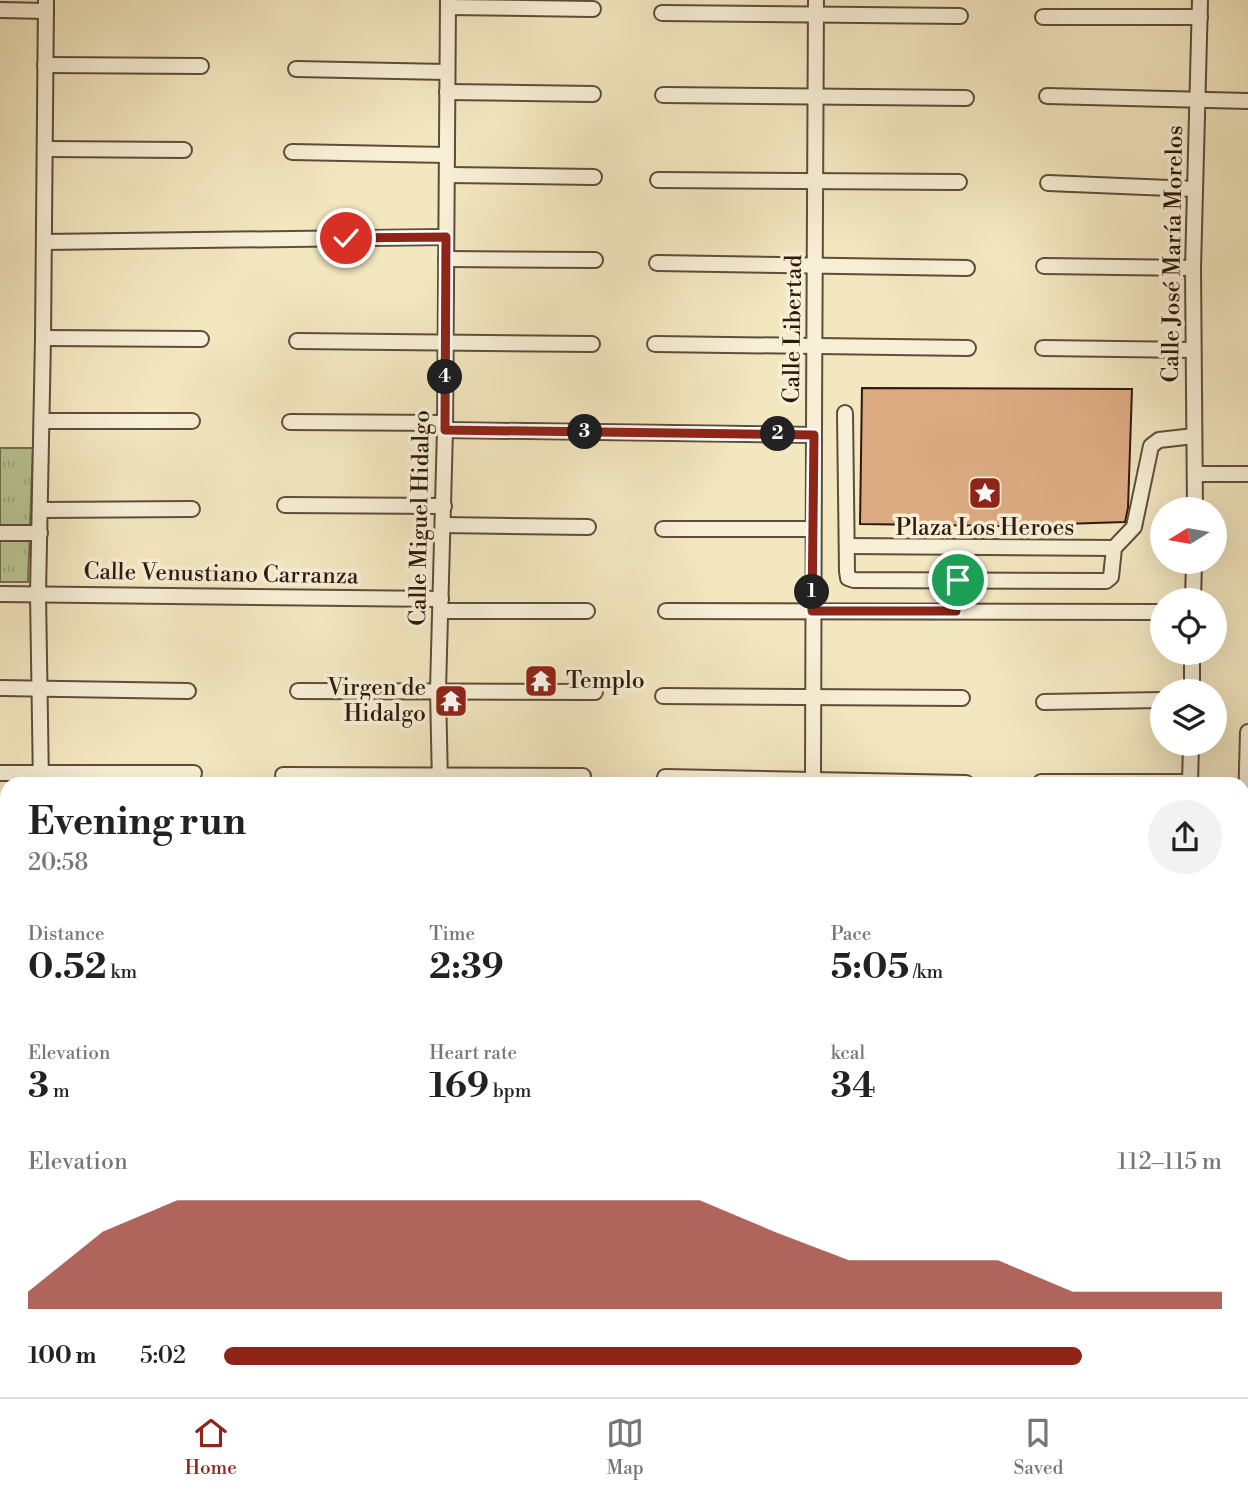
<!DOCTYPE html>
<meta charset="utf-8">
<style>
body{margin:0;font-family:"Libre Bodoni",serif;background:#f2f2f2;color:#222;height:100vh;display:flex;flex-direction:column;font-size:26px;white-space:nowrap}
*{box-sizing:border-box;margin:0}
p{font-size:23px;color:#767676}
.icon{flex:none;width:38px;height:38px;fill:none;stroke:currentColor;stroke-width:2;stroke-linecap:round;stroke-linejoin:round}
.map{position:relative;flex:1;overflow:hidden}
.sheet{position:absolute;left:0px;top:777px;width:1250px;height:621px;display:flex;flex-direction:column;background:#fff;border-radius:21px 21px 0 0;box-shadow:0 7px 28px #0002}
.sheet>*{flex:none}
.needle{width:46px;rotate:259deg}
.buttons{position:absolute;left:1150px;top:497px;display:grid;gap:14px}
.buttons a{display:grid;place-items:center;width:77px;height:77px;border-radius:50%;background:#fff;box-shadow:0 7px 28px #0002;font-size:35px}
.pin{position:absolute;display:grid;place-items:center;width:60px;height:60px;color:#fff;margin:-30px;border:4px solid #fff;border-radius:50%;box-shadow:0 2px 7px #0007}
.km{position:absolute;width:35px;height:35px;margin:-18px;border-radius:50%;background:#222;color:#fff;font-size:19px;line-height:35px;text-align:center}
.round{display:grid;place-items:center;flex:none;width:74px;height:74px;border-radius:37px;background:#f2f2f2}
.overview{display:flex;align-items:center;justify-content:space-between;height:119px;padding:0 28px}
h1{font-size:38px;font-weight:700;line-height:52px}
.stats{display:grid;grid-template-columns:repeat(3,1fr);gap:10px;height:119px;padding:7px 28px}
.stats div{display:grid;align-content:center}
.stats b{font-size:35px;font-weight:700}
.stats small{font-size:19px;font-weight:400}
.stats p{font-size:19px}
.chart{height:196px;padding:14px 28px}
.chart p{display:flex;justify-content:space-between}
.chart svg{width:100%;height:126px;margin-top:7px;fill:#8f2418;opacity:.7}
ul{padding:0 28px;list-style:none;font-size:23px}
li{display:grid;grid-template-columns:112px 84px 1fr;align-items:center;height:52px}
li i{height:18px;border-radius:9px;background:#8f2418}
.tabs{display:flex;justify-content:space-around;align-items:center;height:98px;border-top:2px solid #e0e0e0;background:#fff;font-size:19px;color:#767676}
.tabs a{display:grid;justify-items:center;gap:4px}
.tabs .current{color:#8f2418}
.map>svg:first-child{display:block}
.park{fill:url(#park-tufts);stroke:#746f50;stroke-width:2}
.building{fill:#dcaa81;stroke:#2f180d;stroke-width:2}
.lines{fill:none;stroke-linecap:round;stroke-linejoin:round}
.minor-casing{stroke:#604c3a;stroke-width:18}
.minor{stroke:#f7efd6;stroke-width:14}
.route-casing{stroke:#fff;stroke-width:14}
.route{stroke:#8f2418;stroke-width:9}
.labels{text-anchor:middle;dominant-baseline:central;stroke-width:7;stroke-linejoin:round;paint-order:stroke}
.street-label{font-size:23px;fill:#2f180d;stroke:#f7efd6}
.poi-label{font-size:23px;fill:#2f180d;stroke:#f7efd6}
</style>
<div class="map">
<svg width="1248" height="1397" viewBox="0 0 1248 1397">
<defs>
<pattern id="park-tufts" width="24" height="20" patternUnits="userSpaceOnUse" patternTransform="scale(1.75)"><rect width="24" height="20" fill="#b9c694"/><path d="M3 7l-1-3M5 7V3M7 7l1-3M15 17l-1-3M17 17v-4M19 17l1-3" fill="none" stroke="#9fa97e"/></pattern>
</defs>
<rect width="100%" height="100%" fill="#f3e7c0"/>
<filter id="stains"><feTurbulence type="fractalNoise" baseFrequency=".00286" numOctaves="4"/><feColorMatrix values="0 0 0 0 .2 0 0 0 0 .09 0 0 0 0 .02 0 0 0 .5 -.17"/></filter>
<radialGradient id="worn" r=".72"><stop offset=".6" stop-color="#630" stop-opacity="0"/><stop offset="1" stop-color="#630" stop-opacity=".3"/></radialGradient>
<g class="park">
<path d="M0,448H33L28,582H0Z"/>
<path d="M7,1068V1293L3,1294L0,1293V1073Z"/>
<path d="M576,1391H638L637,1397H575Z"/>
</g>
<path class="building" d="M862,388L1132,389L1128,508L1125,522L1003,526L860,524Z"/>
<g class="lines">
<defs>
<g id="minor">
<path d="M448,7L593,9"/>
<path d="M0,10L46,11"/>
<path d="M662,13L960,16"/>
<path d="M1043,17H1200"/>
<path d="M45,65L201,66"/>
<path d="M296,69L447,72"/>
<path d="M447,92L593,94"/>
<path d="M663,95L966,98"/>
<path d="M1047,96L1248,101"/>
<path d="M45,149L184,150"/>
<path d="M292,152L447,155"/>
<path d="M447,175L594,177"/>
<path d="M658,180L959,182"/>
<path d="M1048,183L1194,189"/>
<path d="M44,242L446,237"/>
<path d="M446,259L595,260"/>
<path d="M657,263L967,268"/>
<path d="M1044,266L1193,268"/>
<path d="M43,338L201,339"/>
<path d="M297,341L592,344"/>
<path d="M655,344L968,348"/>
<path d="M1043,348L1193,350"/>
<path d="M845,413L847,571L848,578L854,580L1106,581L1111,577L1114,548L1134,527L1151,446L1159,440L1194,436"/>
<path d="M42,421H192"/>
<path d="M290,422L445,423"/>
<path d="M445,430L814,435"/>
<path d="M1195,474H1248"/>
<path d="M285,505L444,506"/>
<path d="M1195,509L1193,268L1200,0"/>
<path d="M41,510L192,509"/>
<path d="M443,525L588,527"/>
<path d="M663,529H813"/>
<path d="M0,533H40"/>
<path d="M847,546L1114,548"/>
<path d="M0,594L441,599"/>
<path d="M1193,600L1194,562"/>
<path d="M441,611H587"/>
<path d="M666,611L1162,612"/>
<path d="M956,611L960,547"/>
<path d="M0,688L188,691"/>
<path d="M298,691L595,692"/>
<path d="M1192,691V653"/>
<path d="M663,696L962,698"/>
<path d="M1044,702L1162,700"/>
<path d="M0,773H194"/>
<path d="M283,775L583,776"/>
<path d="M665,777L966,783"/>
<path d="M1041,782H1190"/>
<path d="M41,784L38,594L43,338L46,0"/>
<path d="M440,784L438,690L445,430L448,0"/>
<path d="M813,784C812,523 816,261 816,0"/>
<path d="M1190,784L1191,744"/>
<path d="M1245,843L1248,732"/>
<path d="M0,854H7"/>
<path d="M0,939H7"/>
<path d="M1246,1047V892"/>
<path d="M0,1054L7,1047"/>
<path d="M0,1303L7,1301"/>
<path d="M0,1379L9,1397"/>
<path d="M757,1391L786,1397"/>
<path d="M1237,1391L1248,1393"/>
<path d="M406,1397L407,1391"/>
<path d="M1181,1397L1182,1391"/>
</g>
</defs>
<use href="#minor" class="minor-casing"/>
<use href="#minor" class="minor"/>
</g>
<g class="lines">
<defs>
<path id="route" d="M346,238L446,237L445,430L814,435L812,611H956L958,580"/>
</defs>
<use href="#route" class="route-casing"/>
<use href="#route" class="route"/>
</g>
<defs>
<symbol id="sight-square" viewBox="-11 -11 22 22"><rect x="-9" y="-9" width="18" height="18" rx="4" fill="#8f2418" stroke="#f7efd6"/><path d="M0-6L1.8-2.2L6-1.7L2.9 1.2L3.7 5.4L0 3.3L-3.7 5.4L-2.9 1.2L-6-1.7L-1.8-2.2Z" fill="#fff"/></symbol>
<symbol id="temple-square" viewBox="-11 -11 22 22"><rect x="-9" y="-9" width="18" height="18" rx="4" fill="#8f2418" stroke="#f7efd6"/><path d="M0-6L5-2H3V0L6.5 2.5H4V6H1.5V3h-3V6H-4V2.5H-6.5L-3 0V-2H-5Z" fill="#fff"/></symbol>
</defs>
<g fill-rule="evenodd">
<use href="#sight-square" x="966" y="474" width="38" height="38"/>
<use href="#temple-square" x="522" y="662" width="38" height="38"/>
<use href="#temple-square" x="432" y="682" width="38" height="38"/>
</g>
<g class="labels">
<g class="street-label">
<text transform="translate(1173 254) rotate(-89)">Calle José María Morelos</text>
<text transform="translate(793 329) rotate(-89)">Calle Libertad</text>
<text transform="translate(420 518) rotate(-89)">Calle Miguel Hidalgo</text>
<text transform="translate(221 574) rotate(1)">Calle Venustiano Carranza</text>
</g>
<g class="poi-label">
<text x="985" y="528">Plaza Los Heroes</text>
<text x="566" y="681" text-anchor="start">Templo</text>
<text x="426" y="688" text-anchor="end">Virgen de<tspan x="426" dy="26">Hidalgo</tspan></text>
</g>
</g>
<rect width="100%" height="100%" filter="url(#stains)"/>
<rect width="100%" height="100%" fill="url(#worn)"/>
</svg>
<div class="buttons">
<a><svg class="needle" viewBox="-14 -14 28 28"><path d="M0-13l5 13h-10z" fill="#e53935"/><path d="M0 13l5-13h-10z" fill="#767676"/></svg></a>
<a><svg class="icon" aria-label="locate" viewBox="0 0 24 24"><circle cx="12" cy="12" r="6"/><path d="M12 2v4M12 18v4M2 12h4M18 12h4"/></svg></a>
<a><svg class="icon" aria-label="layers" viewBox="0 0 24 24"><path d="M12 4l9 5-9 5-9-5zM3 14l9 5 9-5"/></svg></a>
</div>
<div class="pin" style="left:958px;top:580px;background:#1e9e55"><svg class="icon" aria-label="arrive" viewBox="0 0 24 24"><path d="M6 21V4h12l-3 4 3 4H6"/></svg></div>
<div class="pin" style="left:346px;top:238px;background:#d93025"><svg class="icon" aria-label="check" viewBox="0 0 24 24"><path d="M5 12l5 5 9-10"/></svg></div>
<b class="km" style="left:812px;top:592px">1</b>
<b class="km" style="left:778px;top:434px">2</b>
<b class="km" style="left:585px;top:432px">3</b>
<b class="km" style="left:445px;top:377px">4</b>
<section class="sheet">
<div class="overview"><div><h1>Evening run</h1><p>20:58</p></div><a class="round"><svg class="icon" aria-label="share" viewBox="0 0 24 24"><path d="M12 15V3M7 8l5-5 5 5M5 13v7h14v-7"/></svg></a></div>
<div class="stats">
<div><p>Distance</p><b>0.52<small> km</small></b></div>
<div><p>Time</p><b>2:39</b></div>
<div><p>Pace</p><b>5:05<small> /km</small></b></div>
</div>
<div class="stats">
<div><p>Elevation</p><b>3<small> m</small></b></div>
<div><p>Heart rate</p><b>169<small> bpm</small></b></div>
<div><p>kcal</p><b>34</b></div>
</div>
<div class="chart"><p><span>Elevation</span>112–115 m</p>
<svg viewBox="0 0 160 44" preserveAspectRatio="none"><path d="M0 44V38L10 17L20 6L30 6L40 6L50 6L60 6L70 6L80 6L90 6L100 17L110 27L120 27L130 27L140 38L150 38L160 38V44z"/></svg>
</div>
<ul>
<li><b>100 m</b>5:02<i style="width:86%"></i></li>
</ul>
</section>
</div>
<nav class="tabs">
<a class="current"><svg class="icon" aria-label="home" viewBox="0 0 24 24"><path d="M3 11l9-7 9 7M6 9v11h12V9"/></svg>Home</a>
<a><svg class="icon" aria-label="map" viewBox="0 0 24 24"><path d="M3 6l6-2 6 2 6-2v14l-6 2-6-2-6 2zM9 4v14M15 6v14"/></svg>Map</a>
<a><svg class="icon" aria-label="saved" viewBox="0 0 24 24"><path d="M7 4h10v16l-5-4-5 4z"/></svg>Saved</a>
</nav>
